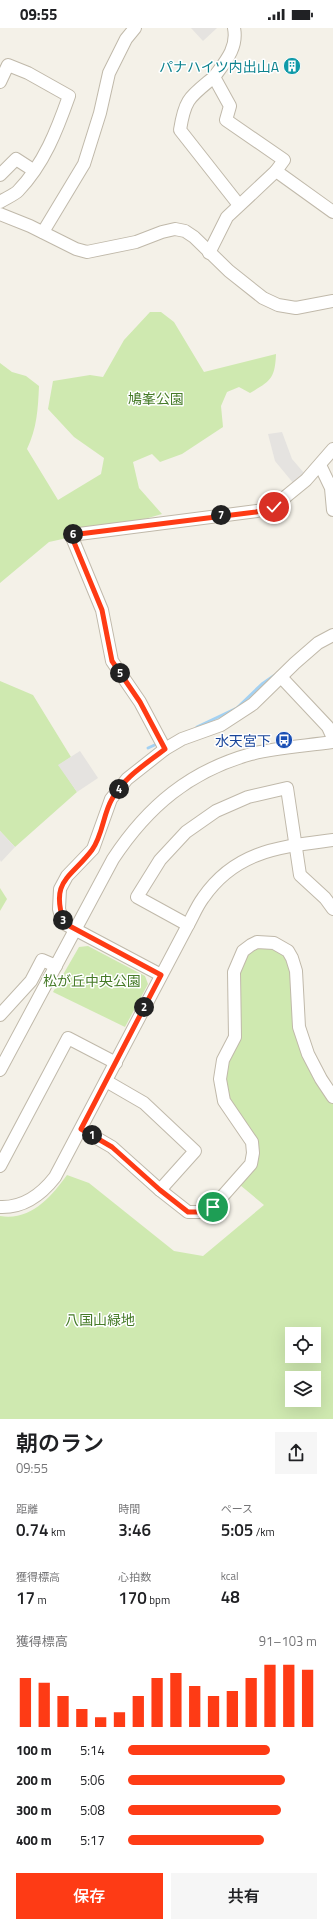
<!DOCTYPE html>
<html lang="ja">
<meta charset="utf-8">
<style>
body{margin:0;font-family:"Titillium Web","Noto Sans JP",sans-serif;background:#f6f6f6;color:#202124;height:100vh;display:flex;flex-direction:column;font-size:15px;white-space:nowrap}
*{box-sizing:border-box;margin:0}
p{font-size:13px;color:#757577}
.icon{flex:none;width:22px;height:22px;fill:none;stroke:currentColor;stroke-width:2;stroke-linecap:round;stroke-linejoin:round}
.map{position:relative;height:1391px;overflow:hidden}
.sheet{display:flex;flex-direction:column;background:#fff;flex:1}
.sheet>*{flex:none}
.controls{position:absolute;left:285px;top:1299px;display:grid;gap:8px}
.controls a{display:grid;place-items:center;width:36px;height:36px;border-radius:0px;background:#fff;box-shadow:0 4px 16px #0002;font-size:20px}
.pin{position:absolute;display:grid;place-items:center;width:34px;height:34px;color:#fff;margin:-17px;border:2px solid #fff;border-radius:50%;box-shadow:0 1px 4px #0007}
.km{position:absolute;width:20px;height:20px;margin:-10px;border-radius:50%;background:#222;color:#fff;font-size:11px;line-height:20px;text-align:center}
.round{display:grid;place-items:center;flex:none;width:42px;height:42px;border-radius:0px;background:#f6f6f6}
.overview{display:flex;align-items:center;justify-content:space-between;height:68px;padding:0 16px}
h1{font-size:22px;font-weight:600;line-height:30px}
.figures{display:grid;grid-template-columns:repeat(3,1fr);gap:6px;height:68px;padding:4px 16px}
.figures div{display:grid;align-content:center}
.figures b{font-size:17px;font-weight:600}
.figures small{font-size:11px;font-weight:400}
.figures p{font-size:11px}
.chart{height:112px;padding:8px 16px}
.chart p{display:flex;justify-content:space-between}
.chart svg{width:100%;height:72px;margin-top:4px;stroke:#fe3b15;stroke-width:6}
.cta{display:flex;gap:8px;margin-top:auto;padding:8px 16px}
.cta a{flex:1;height:46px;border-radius:0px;background:#fe3b15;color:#fff;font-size:16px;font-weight:600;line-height:46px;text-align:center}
.cta a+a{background:#f6f6f6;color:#202124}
ul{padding:0 16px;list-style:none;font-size:13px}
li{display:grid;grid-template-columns:64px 48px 1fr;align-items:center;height:30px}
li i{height:10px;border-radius:5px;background:#fe3b15}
.status{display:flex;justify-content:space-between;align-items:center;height:28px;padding:0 20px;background:#fff;direction:ltr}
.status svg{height:11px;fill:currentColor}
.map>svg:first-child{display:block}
.green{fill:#cfe9b0;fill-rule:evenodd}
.parking{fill:#e5e3e0}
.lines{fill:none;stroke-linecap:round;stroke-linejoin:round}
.stream{stroke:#a3d1f2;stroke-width:3}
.minor-casing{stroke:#c0b9aa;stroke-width:14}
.minor{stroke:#fff;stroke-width:12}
.route-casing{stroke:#fff;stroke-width:8}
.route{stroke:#fe3b15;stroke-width:5}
.labels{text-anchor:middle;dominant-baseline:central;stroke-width:3;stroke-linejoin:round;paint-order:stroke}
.culture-label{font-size:14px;fill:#0d838f;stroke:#fff;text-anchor:end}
.park-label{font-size:14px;fill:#467b28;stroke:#fff}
.transit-label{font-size:14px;fill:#164399;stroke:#fff;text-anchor:end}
</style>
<div class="status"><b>09:55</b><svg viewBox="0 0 49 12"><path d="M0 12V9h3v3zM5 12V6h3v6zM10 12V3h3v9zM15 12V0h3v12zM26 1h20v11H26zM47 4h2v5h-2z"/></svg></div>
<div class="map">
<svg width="333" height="1391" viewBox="0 0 333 1391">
<rect width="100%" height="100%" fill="#f4f1e8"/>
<g class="green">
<path d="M150,284H161L174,294L204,344L276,326C275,350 271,353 250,365L239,359L227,364L221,378L223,399L182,426L160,434L152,426L133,434L139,460L162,486L117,499L49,514L0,555V335L12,344L26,348L39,358C38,381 37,400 27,421L58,472L101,446L104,430L74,409L48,381L53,353L90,347L103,349L124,312Z"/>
<path d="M0,653L33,667L71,729L59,737L77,764L15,819L0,803Z"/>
<path d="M0,860L7,871L0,883Z"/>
<path d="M88,918L145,948L148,956L125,999L53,964L79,919Z"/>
<path d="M264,919L277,921L285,928L291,947L293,998L333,1074V1391H0V1188C31,1193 51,1169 67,1147L89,1155L174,1223L203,1228L264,1177L240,1157L254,1141L258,1129L227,1068L225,1053L228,1035L241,1009L240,934L249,924ZM292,1306H314V1328H292ZM292,1350H314V1372H292Z"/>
</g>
<g class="parking">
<path d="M191,0H217L203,13Z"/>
<path d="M282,404L292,431L304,445L294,456L275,433L268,406Z"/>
<path d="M80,723L98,750L77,764L58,737Z"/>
<path d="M0,803L15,819L1,834L0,832Z"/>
</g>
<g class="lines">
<g class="stream">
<path d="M197,699L237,680L262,656L275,647"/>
<path d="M148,720L159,715"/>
</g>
<defs>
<g id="minor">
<path d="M234,0C238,20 225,34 214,49L230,78L226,92L284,132L276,143L333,184"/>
<path d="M214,49C190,69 185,70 180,102L239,177"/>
<path d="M0,54L8,37L28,45L69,68C57,102 44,136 18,163C14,167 6,170 0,174"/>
<path d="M0,147L16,131L33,142"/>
<path d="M0,186L30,198L76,221L87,224L136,214L162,204L175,201L185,203L194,209L229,243L263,270L278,277L296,280L333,273"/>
<path d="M43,204L84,136L100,85L109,45L126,11L135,0"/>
<path d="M209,225L227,189L276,143"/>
<path d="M320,437L331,460L333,482"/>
<path d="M281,649L328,699L333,710"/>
<path d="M165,721L140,674L112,633L102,582L71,507L257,483L273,479L306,452L333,421"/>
<path d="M188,897L137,869L160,832L186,804L216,783L248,769L287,760L300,847L325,870L333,881"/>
<path d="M161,947L63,895L59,881L60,861L67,848L93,821L111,771L127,751L165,721L182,711L221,697L253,676L295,635L318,615L333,607"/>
<path d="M0,987L31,953L42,932L56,938"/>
<path d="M0,1042L113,831C148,778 190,743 251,726C278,719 306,718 333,714"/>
<path d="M106,1053L144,1075L195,1123L160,1162"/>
<path d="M81,1101L112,1119L160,1162L188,1184H202L213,1179L251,1136L253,1125L252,1114L224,1073L220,1051L223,1032L235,1009L234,944L243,923L251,917L257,914L274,915L288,923L292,930L296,943L299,999L308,1026L321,1051L333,1069"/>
<path d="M0,1138L68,1010L116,1035"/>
<path d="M0,1179C24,1180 41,1167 55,1149L188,897C193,888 197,878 203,870C236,822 281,819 333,812"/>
</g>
</defs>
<use href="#minor" class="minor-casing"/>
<use href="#minor" class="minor"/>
</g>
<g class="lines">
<defs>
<path id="route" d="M213,1179L202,1184H188L160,1162L112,1119L81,1101L161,947L64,895C50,852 70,851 92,822C103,807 103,786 112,771C124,749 146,736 165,721L140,674L112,633L102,582L71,507L256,484L274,479"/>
</defs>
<use href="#route" class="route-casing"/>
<use href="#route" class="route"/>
</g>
<defs>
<symbol id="building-disc" viewBox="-11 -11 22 22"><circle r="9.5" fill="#0f9aa8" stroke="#fff"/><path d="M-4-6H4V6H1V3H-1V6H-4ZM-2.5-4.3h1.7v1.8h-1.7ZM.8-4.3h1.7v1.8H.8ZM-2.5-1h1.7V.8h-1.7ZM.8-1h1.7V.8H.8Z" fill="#fff"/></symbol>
<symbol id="bus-disc" viewBox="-11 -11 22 22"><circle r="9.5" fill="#1a4fb4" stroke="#fff"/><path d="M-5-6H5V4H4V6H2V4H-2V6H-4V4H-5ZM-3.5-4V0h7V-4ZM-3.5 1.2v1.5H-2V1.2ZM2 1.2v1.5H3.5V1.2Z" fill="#fff"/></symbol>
</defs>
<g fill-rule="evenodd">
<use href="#building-disc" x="282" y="28" width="20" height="20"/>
<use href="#bus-disc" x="274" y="702" width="20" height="20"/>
</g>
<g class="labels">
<g class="culture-label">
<text x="279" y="38">パナハイツ内出山A</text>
</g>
<g class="park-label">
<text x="156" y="370">鳩峯公園</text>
<text x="92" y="952">松が丘中央公園</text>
<text x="100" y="1291">八国山緑地</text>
</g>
<g class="transit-label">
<text x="271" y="712">水天宮下</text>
</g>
</g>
</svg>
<div class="controls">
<a><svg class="icon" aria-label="locate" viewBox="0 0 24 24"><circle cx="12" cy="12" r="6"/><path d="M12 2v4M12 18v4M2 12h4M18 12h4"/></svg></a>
<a><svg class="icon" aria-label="layers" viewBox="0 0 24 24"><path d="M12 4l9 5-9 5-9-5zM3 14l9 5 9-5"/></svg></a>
</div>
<div class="pin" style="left:213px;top:1179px;background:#1e9e55"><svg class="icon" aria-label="arrive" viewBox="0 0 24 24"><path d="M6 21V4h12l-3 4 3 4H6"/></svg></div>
<div class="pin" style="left:274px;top:479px;background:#d93025"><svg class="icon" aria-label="check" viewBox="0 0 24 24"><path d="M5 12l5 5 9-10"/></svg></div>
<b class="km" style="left:92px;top:1107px">1</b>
<b class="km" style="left:144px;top:979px">2</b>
<b class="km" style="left:63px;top:892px">3</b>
<b class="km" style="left:119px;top:761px">4</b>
<b class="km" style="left:120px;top:645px">5</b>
<b class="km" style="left:73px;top:506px">6</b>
<b class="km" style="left:221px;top:487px">7</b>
</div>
<section class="sheet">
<div class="overview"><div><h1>朝のラン</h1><p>09:55</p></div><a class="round"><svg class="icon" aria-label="share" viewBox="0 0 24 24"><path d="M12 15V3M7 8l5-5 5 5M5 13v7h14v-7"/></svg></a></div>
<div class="figures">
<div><p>距離</p><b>0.74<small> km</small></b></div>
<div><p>時間</p><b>3:46</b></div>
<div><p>ペース</p><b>5:05<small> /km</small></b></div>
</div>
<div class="figures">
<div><p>獲得標高</p><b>17<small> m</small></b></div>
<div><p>心拍数</p><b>170<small> bpm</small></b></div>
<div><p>kcal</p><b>48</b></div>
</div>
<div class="chart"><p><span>獲得標高</span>91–103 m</p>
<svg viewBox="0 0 160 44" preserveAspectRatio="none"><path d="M5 44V14M15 44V17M25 44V25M35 44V33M45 44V38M55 44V35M65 44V25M75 44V14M85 44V11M95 44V19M105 44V25M115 44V22M125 44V14M135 44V6M145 44V6M155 44V9"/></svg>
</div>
<ul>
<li><b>100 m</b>5:14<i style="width:75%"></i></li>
<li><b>200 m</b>5:06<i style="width:83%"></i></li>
<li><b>300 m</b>5:08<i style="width:81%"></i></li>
<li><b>400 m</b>5:17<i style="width:72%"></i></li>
</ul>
<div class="cta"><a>保存</a><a>共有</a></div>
</section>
